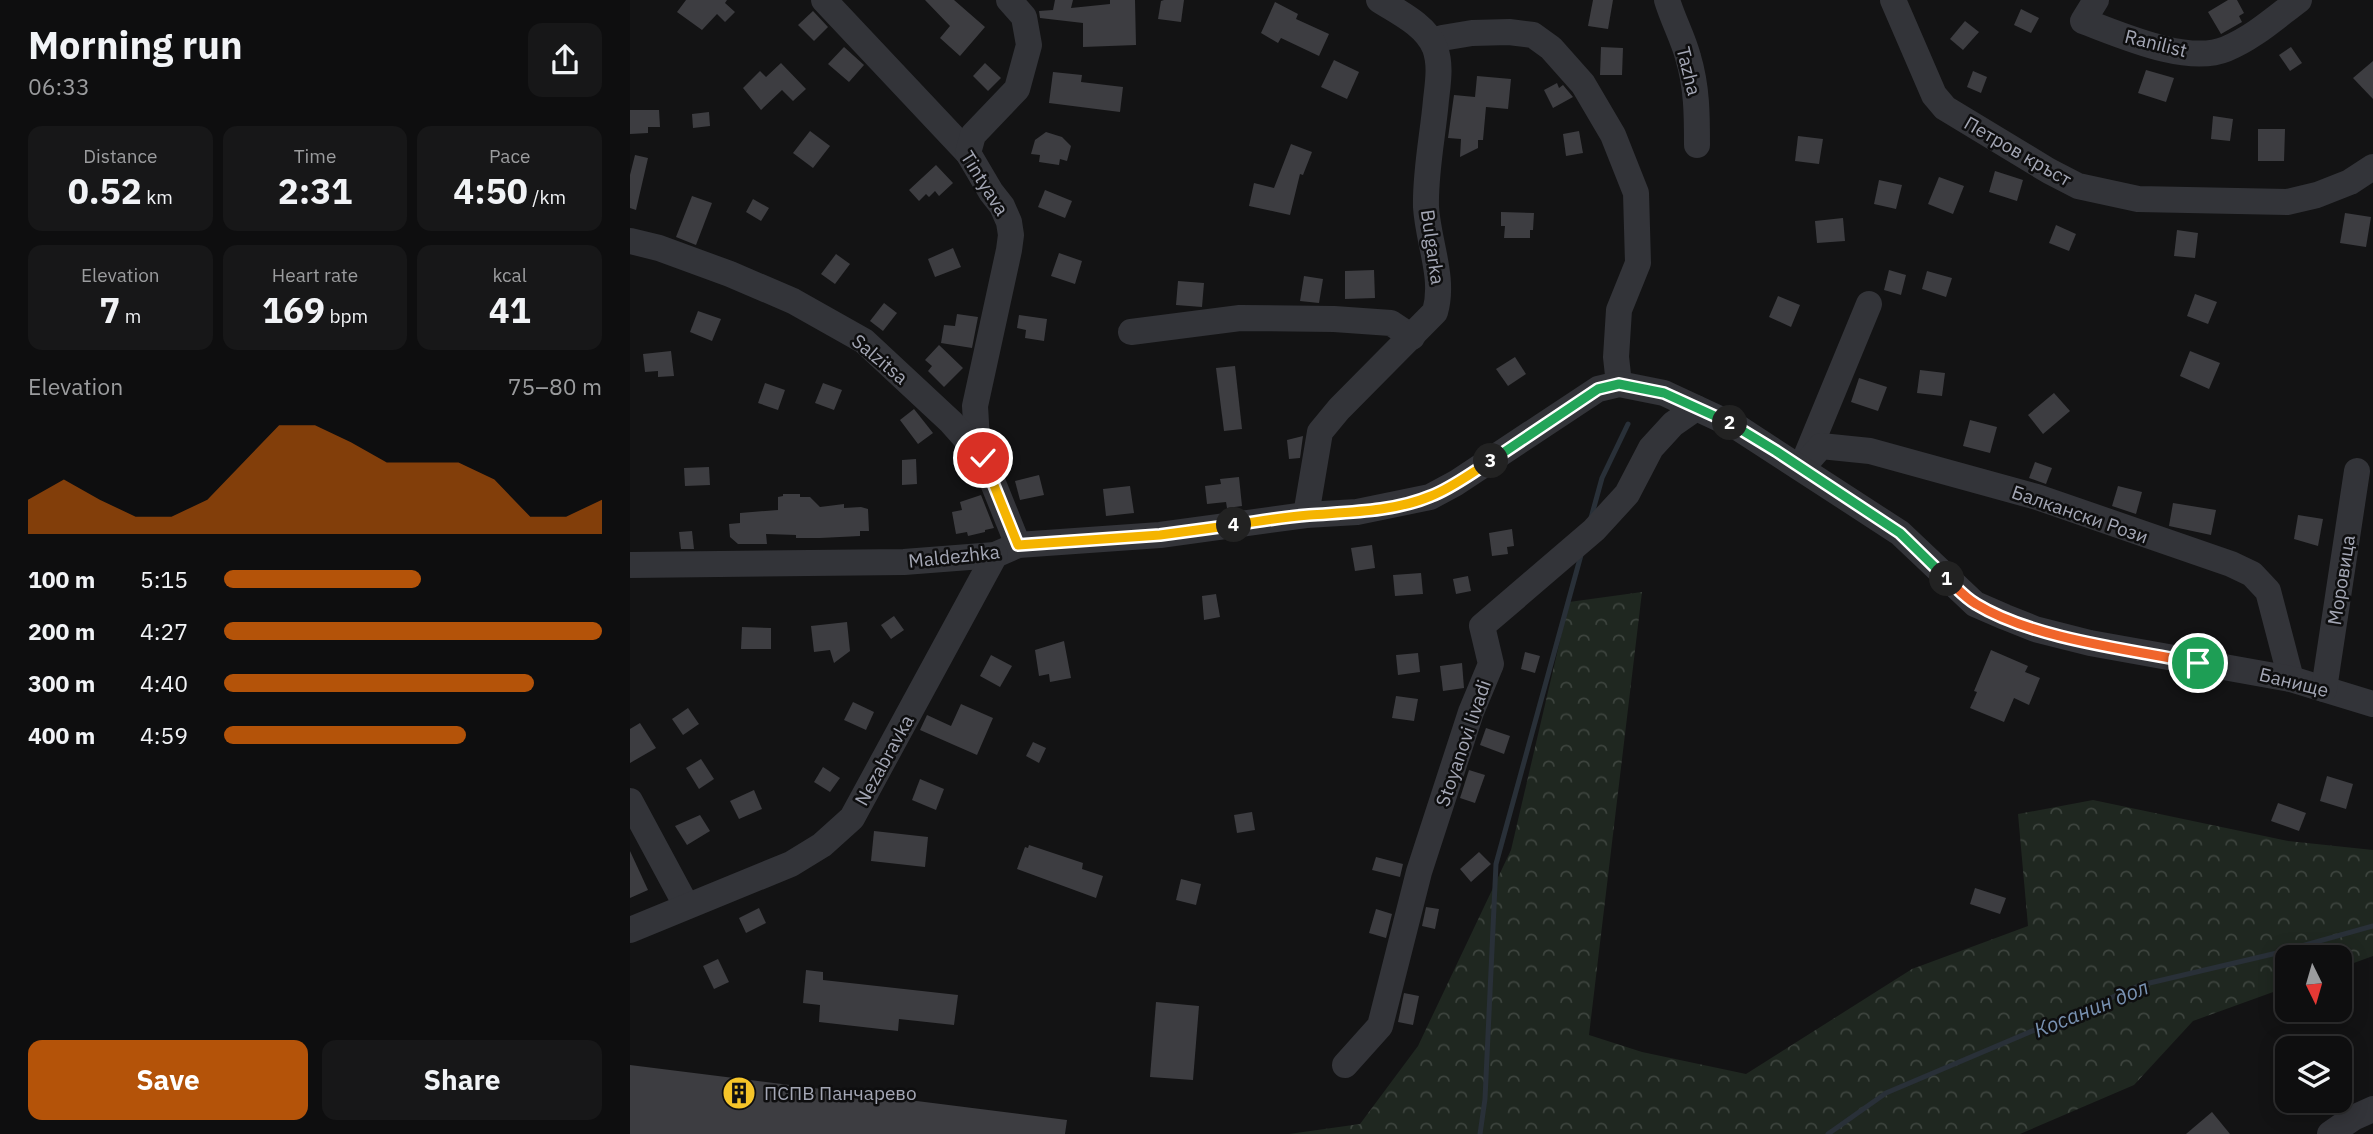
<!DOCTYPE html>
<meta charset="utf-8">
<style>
body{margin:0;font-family:"IBM Plex Sans",sans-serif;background:#171718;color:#f1f3f6;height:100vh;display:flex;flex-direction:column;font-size:26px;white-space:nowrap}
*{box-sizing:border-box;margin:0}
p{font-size:23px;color:#9b9c9e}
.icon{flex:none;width:38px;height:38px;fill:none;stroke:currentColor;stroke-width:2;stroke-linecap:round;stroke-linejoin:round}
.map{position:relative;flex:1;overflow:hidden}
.side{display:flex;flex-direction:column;background:#0e0e0f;width:630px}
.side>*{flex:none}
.needle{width:46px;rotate:175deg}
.controls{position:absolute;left:1645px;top:945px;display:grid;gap:14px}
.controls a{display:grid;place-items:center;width:77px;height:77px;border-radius:14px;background:#0e0e0f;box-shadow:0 4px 18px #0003,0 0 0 2px #2e2e2f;font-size:35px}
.pin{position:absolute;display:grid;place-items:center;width:60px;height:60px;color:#fff;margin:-30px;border:4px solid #fff;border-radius:50%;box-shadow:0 2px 7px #0007}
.km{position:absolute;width:35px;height:35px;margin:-18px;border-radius:50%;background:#222;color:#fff;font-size:19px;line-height:35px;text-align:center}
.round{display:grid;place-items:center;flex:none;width:74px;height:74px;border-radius:14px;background:#171718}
.overview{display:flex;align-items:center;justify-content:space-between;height:119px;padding:0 28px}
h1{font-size:38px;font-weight:700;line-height:52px}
.stats{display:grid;grid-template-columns:repeat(3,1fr);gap:10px;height:119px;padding:7px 28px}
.stats div{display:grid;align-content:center;border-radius:14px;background:#171718;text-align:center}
.stats b{font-size:35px;font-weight:700}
.stats small{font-size:19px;font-weight:400}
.stats p{font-size:19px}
.chart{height:196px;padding:14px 28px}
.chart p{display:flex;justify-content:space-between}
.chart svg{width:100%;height:126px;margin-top:7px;fill:#b45309;opacity:.7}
.button{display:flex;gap:14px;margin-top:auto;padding:14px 28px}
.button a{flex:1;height:80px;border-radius:14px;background:#b45309;color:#fff;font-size:28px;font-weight:700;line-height:80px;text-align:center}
.button a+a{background:#171718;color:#f1f3f6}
ul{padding:0 28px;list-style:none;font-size:23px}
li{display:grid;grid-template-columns:112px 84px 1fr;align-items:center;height:52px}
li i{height:18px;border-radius:9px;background:#b45309}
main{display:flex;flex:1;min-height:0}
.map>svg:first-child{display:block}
.forest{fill:url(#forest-crowns)}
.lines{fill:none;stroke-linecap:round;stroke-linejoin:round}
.stream{stroke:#293038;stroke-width:5}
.building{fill:#3d3d41}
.minor{stroke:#333439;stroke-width:26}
.split-1-casing{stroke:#fff;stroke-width:14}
.split-2-casing{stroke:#fff;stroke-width:14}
.split-3-casing{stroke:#fff;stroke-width:14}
.split-4-casing{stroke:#fff;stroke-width:14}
.split-5-casing{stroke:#fff;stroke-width:14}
.split-1{stroke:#f0652b;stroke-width:9}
.split-2{stroke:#22a559;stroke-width:9}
.split-3{stroke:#22a559;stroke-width:9}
.split-4{stroke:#f5b400;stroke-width:9}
.split-5{stroke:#f5b400;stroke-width:9}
.labels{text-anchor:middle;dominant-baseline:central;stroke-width:5;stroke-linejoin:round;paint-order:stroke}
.street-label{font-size:19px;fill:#a4a7b5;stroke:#0e0e0f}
.poi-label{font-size:19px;fill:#a4a7b5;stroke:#0e0e0f;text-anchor:start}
.water-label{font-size:21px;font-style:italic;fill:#7992b2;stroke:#0e0e0f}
</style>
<main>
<section class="side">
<div class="overview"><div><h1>Morning run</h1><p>06:33</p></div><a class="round"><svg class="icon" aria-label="share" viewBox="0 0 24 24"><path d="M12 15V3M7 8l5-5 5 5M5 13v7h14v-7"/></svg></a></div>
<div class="stats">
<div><p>Distance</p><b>0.52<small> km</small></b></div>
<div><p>Time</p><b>2:31</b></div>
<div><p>Pace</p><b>4:50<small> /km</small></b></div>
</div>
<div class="stats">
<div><p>Elevation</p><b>7<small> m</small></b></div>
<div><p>Heart rate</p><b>169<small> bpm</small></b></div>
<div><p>kcal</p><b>41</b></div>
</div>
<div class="chart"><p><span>Elevation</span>75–80 m</p>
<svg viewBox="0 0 160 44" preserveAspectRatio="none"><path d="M0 44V32L10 25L20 32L30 38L40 38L50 32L60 19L70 6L80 6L90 12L100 19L110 19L120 19L130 25L140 38L150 38L160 32V44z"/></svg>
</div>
<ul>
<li><b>100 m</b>5:15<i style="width:52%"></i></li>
<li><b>200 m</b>4:27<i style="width:100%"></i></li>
<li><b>300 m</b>4:40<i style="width:82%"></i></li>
<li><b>400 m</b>4:59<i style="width:64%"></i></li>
</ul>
<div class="button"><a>Save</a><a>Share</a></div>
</section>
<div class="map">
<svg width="1743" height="1134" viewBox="0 0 1743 1134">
<defs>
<pattern id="forest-crowns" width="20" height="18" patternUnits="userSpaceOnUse" patternTransform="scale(1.75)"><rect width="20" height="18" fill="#1f2720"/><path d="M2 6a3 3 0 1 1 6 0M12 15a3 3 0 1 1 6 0" fill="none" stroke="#3d443e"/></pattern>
</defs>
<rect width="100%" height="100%" fill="#131314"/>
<path class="forest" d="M1012,592L959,1035L1012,1052L1116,1074L1282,969L1398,926L1388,814L1463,800L1658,841L1743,850V956L1710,968V957H1657V987L1563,1021L1504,1085L1390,1134H659L730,1124L788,1046L881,850L939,602Z"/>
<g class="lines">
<g class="stream">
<path d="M961,518L972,478L998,424"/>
<path d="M850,1134L855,1099L866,864L951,555"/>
<path d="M1198,1134L1256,1093L1511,985L1647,953L1743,926"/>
</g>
</g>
<g class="building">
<path d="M56,0H97L95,3L105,12L95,22L87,14L72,30L47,12Z"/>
<path d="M295,0H324L355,27L330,56L310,38L320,26Z"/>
<path d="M425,0H443L441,8L480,4V0H505L506,45L453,47V23L410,18L409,11L423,10Z"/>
<path d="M534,0H554L551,22L528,19L531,1Z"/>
<path d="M963,0H983L978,29L958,26Z"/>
<path d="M1598,0H1607L1614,13L1609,16L1612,22L1591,34L1578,12Z"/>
<path d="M645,2L668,14L666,19L699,34L689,56L651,38L648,43L631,33Z"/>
<path d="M1391,9L1409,18L1401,33L1384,25Z"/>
<path d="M183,11L198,27L184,41L168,25Z"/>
<path d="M1335,21L1349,32L1333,50L1320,39Z"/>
<path d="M214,47L234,65L219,82L198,64Z"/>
<path d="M971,47L993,48L992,75H970Z"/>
<path d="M1661,47L1672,63L1660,71L1649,55Z"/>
<path d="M704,60L729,72L717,99L691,87Z"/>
<path d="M1743,61V99L1723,78Z"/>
<path d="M151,63L176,89L163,101L152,90L131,110L113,88L130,71L136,77Z"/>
<path d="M355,63L371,78L358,91L343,76Z"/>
<path d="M1516,70L1544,78L1536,102L1508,93Z"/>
<path d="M1343,71L1357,77L1351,93L1337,87Z"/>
<path d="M423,72L452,75L451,82L493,87L490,112L419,103Z"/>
<path d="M847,76L881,79L878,109L856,107L853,140H848V148L830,157L831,139L818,138L824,95L845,97Z"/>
<path d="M927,83L929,88L933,85L943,97L923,108L914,90Z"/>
<path d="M0,110H29L30,127H18V133L0,134Z"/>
<path d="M79,112L80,126L63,128L62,114Z"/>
<path d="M1583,116L1603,119L1600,141L1581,139Z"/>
<path d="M1628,129H1655L1654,161H1628Z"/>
<path d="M180,131L200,146L183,168L163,153Z"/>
<path d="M949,131L953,153L936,156L933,134Z"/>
<path d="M416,132L432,137L441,146L437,161L430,159L429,165L409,162L410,155L401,154L405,140Z"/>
<path d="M1168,136L1193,139L1189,164L1165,161Z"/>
<path d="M661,144L682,152L673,175L670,174L660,215L619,206L624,183L644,188Z"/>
<path d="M5,155L18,158L6,210L0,208V175Z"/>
<path d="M306,165L323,183L309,196L305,191L299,197L296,194L289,201L279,190Z"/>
<path d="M1365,171L1393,180L1387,201L1359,192Z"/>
<path d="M1309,177L1334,186L1323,214L1298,204Z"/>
<path d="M1249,180L1272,185L1266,209L1244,204Z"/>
<path d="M415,190L442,201L435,218L408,207Z"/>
<path d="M62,196L82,203L66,245L46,237Z"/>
<path d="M123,199L139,208L131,221L116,212Z"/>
<path d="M871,212L904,213L903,230H900V238H874L875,226H871Z"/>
<path d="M1715,213L1741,217L1736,247L1710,243Z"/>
<path d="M1213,218L1215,241L1187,243L1185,221Z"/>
<path d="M1426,225L1446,234L1439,251L1419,243Z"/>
<path d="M1547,230L1568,233L1565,258L1544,256Z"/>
<path d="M323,248L331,267L305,277L298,259Z"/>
<path d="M429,253L452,261L445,284L421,276Z"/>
<path d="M206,254L220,264L205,284L191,274Z"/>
<path d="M744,270L745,298L715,299V271Z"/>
<path d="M1259,270L1276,275L1271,295L1254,290Z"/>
<path d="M1297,271L1322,278L1316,297L1292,289Z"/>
<path d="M674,276L693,279L689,303L670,301Z"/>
<path d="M548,281L574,283L572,307L546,305Z"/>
<path d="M1565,294L1587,302L1578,324L1557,316Z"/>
<path d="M1148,296L1170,305L1161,327L1139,317Z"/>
<path d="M254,303L267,313L253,331L240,321Z"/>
<path d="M68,311L91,319L82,341L60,332Z"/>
<path d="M327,314L348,317L342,348L311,343L314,325L325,326Z"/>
<path d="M389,315L417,319L414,341L395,338L396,330L387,328Z"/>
<path d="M309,345L333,368L314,387L298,371L302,366L295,360Z"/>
<path d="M41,351L44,376L28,377V371L15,372L13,354Z"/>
<path d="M1560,351L1590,363L1579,389L1550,376Z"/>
<path d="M885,357L896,374L878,386L866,369Z"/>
<path d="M605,366L612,429L594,431L586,368Z"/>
<path d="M1290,370L1315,373L1312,396L1287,393Z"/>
<path d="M1229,378L1257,387L1248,411L1221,402Z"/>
<path d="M135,383L155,390L148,410L128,403Z"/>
<path d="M193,383L212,390L204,410L185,403Z"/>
<path d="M1424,393L1440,411L1413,434L1398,415Z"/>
<path d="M284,409L303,433L288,444L270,420Z"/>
<path d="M1340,420L1367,427L1360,453L1333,446Z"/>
<path d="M673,436L670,458L659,459L657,440Z"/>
<path d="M286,459L287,484L272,485V460Z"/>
<path d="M1405,462L1422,468L1416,484L1399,478Z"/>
<path d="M79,467L80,485L55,486L54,468Z"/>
<path d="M409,475L414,495L390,500L385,481Z"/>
<path d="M609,477L612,506L597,508L596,502L577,504L575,486L591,484L590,479Z"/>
<path d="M500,486L504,513L476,516L473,489Z"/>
<path d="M1488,486L1512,492L1506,514L1482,506Z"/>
<path d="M153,494H170V497H180L190,507L214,504V508L231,507L238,509L239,531H230V536L190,538H166V535L136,534L137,544H108L100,537L99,524L110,523V513L148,510V497L153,496Z"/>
<path d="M351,495L364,528L355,530V532L338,536L337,532L326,534L322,512L332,510L330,502Z"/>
<path d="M1543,503L1586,510L1581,535L1539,526Z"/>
<path d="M1668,515L1693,519L1688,546L1664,539Z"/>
<path d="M882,529L884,546L877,547L878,554L862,556L859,533Z"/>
<path d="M62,531L64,549H51L49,532Z"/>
<path d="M742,545L745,568L725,571L721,548Z"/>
<path d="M791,573L793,594L765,596L763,575Z"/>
<path d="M838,576L841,591L826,594L823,579Z"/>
<path d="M586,594L590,617L574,620L572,596Z"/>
<path d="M264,616L274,630L261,639L251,625Z"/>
<path d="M217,622L220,651L204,663L200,650L184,652L181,626Z"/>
<path d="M112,627L141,628V649H111Z"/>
<path d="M434,641L441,678L420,682L419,674L409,676L405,650Z"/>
<path d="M1361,650L1398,666L1395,672L1410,678L1399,705L1384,698L1374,722L1340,708L1347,692L1344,691Z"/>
<path d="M895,652L910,656L905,673L891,669Z"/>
<path d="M788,653L790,672L768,675L766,655Z"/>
<path d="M361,655L382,666L370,687L350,676Z"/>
<path d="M832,663L834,688L813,691L810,666Z"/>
<path d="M766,696L788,699L784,721L762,718Z"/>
<path d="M223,702L244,712L236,730L214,720Z"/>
<path d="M331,704L363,718L347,755L290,730L297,715L321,726Z"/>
<path d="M58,708L69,724L53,735L42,719Z"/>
<path d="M10,723L26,748L0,763V729Z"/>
<path d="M856,728L880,736L874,754L850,745Z"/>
<path d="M403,742L416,748L409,763L396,756Z"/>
<path d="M71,759L84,779L69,789L56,768Z"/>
<path d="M193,767L210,778L200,792L184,782Z"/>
<path d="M839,770L855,775L845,803L830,798Z"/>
<path d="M1697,776L1723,784L1716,809L1690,801Z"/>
<path d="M290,779L314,789L306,810L282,800Z"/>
<path d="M124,790L132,809L109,819L100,801Z"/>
<path d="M1648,803L1676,813L1669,831L1641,821Z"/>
<path d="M622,812L625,830L607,833L604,815Z"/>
<path d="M70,815L80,831L57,845L45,826Z"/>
<path d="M244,831L298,837L295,867L241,861Z"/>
<path d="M399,845L453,863L452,869L473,876L466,898L387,869L395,847L398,848Z"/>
<path d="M0,851L18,890L0,898Z"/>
<path d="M849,852L861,864L841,882L830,869Z"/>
<path d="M746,857L773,864L770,877L742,870Z"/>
<path d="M551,879L571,884L566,905L546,900Z"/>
<path d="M1345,888L1376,898L1370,914L1340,904Z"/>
<path d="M796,907L809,909L805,929L792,926Z"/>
<path d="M129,908L136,923L116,933L109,918Z"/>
<path d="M746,909L762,914L756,938L739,933Z"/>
<path d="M88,959L99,982L84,989L73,966Z"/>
<path d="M176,970L193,972V980L328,995L324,1025L269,1019L268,1031L189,1022L190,1005L173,1003Z"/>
<path d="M774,993L789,996L783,1025L768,1022Z"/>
<path d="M526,1002L569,1006L563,1080L520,1077Z"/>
<path d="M0,1065L437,1120L435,1134H0Z"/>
<path d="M1582,1112L1600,1134H1556Z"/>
</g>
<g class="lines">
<g class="minor">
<path d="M194,0L338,153L361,192L372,206L379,222L381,235L379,250L345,406L347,440L353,458"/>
<path d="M1037,0C1043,20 1053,38 1058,57C1067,87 1067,115 1067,145"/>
<path d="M1263,0L1304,95L1315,108L1419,171L1448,186L1508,199L1657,202L1687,195L1720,182L1743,167"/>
<path d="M1466,0L1453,21C1491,35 1557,65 1596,49C1623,38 1645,18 1669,0"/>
<path d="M804,45L812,38L842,33L879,32L903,35L921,48L953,84L983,135L1006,193L1008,263L989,310L986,357L989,384"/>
<path d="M338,153L343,135L387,89L399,45L394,17L379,0"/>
<path d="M0,241L29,248L100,274L163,301L234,341L321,422L353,458L388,545"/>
<path d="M501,332L610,318L704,319L761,323L782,337"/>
<path d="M1175,459L1239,304"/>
<path d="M1172,468L1191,446L1240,451L1407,497L1601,564L1622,574L1638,591L1661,679"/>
<path d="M676,515L690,432L709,409L805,312C815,278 798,242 796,207C795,172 803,135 806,100C808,82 811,65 805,48C796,25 768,12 749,0"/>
<path d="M0,565L274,562L365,555L388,545L530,535L676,515L727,512L800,497L826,483L968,389L989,384L1034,393L1107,427L1270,533L1345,604L1375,617L1405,629L1460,643L1661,679L1743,704"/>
<path d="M1694,689L1727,471"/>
<path d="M0,801L56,905"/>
<path d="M0,930L161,864L192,845L222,818L365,555"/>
<path d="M715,1065L750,1026L789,872L841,712L861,664L852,626L964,530L997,494L1021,448L1043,424L1066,408"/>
<path d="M1700,1134L1723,1118L1743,1109"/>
</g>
</g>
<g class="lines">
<defs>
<path id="split-1" d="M1317,579C1326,587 1335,598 1346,604C1403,639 1502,650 1568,663"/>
<path id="split-2" d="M1100,423L1146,451L1270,533L1317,579"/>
<path id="split-3" d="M861,461L968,389L989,384L1034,393L1100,423"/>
<path id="split-4" d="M604,525C629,521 654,517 679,515C719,512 763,512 801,496C822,488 841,473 861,461"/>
<path id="split-5" d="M353,458L388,545L530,535L604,525"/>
</defs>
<use href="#split-1" class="split-1-casing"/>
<use href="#split-2" class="split-2-casing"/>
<use href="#split-3" class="split-3-casing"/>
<use href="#split-4" class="split-4-casing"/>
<use href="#split-5" class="split-5-casing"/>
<use href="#split-1" class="split-1"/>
<use href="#split-2" class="split-2"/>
<use href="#split-3" class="split-3"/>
<use href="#split-4" class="split-4"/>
<use href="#split-5" class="split-5"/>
</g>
<defs>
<symbol id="building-disc" viewBox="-11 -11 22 22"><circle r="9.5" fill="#f6c529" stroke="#0e0e0f"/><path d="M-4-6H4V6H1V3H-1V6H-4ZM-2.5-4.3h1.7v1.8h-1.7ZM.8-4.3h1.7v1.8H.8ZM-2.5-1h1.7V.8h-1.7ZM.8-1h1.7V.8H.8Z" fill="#111"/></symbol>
</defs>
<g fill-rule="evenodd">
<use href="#building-disc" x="90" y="1074" width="38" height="38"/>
</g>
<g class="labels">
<g class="street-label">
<text transform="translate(1526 43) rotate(14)">Ranilist</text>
<text transform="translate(1059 71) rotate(76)">Tazha</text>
<text transform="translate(1388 151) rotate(30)">Петров кръст</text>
<text transform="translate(355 183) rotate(58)">Tintyava</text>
<text transform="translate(803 247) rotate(82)">Bulgarka</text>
<text transform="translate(250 359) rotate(40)">Salzitsa</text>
<text transform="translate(1450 514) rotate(19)">Балкански Рози</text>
<text transform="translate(324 556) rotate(-6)">Maldezhka</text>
<text transform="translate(1711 580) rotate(-81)">Моровица</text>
<text transform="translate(1664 682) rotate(14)">Банище</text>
<text transform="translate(833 743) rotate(-71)">Stoyanovi livadi</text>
<text transform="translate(254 760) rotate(-61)">Nezabravka</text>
</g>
<g class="poi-label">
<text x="134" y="1093">ПСПВ Панчарево</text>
</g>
<g class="water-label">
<text transform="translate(1461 1008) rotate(-22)">Косанин дол</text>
</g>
</g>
</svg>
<div class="controls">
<a><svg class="needle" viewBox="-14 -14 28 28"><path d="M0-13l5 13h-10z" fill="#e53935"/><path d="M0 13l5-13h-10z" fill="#9b9c9e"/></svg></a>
<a><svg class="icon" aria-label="layers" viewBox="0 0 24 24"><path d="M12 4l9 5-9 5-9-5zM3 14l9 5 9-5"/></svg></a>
</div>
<div class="pin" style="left:1568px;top:663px;background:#1e9e55"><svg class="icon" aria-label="arrive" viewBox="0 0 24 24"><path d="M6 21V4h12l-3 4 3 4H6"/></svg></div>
<div class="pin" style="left:353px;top:458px;background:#d93025"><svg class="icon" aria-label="check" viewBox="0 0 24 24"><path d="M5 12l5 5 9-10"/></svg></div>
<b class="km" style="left:1317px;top:579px">1</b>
<b class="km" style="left:1100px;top:423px">2</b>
<b class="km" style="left:861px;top:461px">3</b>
<b class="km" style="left:604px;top:525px">4</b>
</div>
</main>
